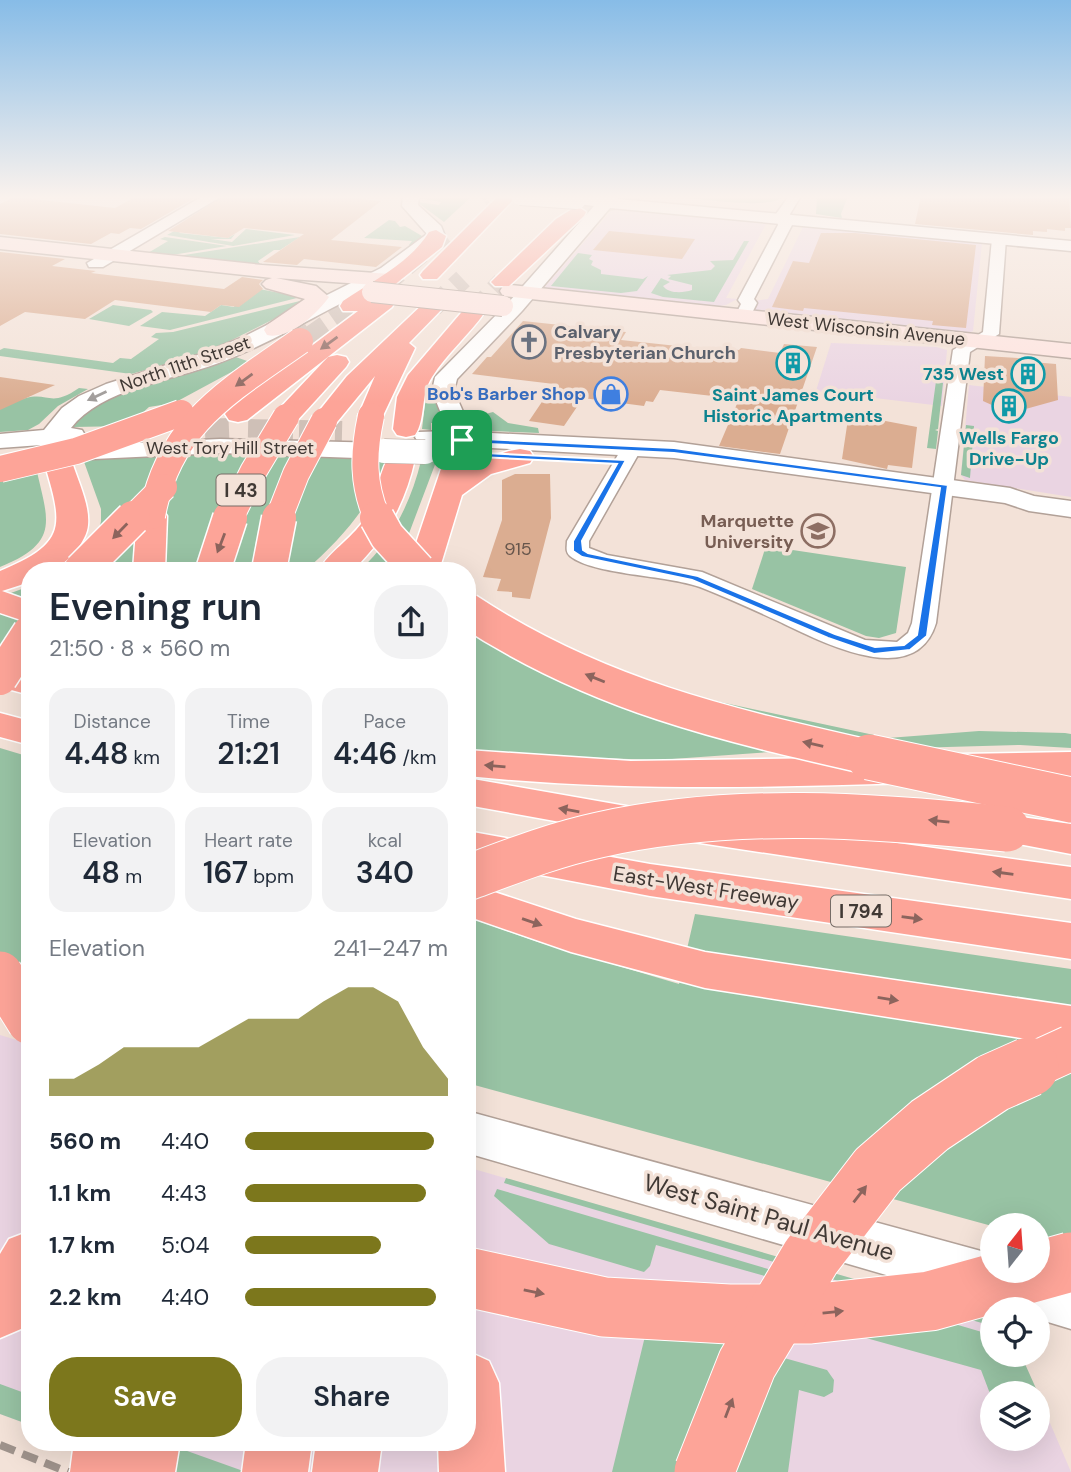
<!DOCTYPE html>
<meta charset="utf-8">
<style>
body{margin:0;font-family:"DM Sans",sans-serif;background:#f2f2f3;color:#1f2937;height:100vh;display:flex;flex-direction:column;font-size:26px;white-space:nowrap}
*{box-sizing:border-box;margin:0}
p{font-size:23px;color:#747a83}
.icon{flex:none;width:38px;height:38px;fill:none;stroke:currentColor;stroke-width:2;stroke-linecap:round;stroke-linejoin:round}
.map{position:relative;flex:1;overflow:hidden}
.drawer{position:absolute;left:21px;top:562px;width:455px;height:889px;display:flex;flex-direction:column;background:#fff;border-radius:28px;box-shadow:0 7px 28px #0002}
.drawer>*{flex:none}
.needle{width:46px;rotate:17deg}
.tools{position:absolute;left:980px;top:1213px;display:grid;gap:14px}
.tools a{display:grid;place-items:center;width:70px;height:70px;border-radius:50%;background:#fff;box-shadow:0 7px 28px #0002;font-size:35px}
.pin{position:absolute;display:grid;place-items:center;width:60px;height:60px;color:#fff;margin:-30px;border-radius:14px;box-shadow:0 4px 10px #0006}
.round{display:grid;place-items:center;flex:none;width:74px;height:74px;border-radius:28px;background:#f2f2f3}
.summary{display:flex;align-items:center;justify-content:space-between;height:119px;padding:0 28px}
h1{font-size:38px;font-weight:600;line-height:52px}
.stats{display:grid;grid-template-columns:repeat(3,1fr);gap:10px;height:119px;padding:7px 28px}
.stats div{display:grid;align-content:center;border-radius:18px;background:#f2f2f3;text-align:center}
.stats b{font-size:30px;font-weight:600}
.stats small{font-size:19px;font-weight:400}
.stats p{font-size:19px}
.chart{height:196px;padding:14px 28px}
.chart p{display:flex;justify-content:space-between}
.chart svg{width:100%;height:126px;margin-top:7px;fill:#7c771c;opacity:.7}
.cta{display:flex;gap:14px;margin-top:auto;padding:14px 28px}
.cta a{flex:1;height:80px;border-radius:28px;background:#7c771c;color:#fff;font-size:28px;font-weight:600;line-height:80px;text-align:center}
.cta a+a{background:#f2f2f3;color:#1f2937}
ul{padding:0 28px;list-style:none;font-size:23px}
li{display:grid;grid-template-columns:112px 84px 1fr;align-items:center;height:52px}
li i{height:18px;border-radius:9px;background:#7c771c}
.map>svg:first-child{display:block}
.commercial{fill:#ead4e2;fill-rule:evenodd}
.green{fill:#98c3a4}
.building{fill:#dbad91}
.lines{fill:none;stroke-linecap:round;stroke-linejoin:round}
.tertiary-tunnel{stroke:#cfc0b7;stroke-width:24;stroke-dasharray:24 12;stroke-linecap:butt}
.motorway-tunnel-far1{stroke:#cfc0b7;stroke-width:20;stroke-dasharray:20 10;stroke-linecap:butt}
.motorway-tunnel{stroke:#cfc0b7;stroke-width:26;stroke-dasharray:26 13;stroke-linecap:butt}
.minor-casing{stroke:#b2a198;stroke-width:3}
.tertiary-casing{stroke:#b2a198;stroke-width:3}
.secondary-casing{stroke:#b2a198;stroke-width:3}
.motorway-casing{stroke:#fff;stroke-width:3}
.minor{fill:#fff;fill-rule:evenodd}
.tertiary{fill:#fff;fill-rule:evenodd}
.secondary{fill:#fee4e0;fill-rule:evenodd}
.motorway{fill:#fda498;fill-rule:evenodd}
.rail{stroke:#9f938c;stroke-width:8;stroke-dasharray:16 8;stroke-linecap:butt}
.tertiary-bridge-far1-casing{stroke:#b2a198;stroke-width:20;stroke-linecap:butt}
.tertiary-bridge-casing{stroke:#b2a198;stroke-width:25;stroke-linecap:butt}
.secondary-bridge-casing{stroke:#b2a198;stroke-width:22;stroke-linecap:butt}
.motorway-bridge-far3-casing{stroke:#fff;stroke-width:28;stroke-linecap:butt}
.motorway-bridge-far2-casing{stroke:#fff;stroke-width:37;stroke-linecap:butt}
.motorway-bridge-far1-casing{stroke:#fff;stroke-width:47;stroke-linecap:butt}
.motorway-bridge-casing{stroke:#fff;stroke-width:61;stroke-linecap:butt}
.tertiary-bridge-far1{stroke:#fff;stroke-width:18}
.tertiary-bridge{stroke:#fff;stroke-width:24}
.secondary-bridge{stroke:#fee4e0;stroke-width:20}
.motorway-bridge-far3{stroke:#fda498;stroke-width:26}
.motorway-bridge-far2{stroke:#fda498;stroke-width:34}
.motorway-bridge-far1{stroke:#fda498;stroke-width:45}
.motorway-bridge{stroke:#fda498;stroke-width:59}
.oneway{fill:#8c645d}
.oneway2{fill:#a09c9a}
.route{fill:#1a73e8;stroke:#fff;stroke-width:2;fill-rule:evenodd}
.labels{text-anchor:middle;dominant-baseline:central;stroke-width:7;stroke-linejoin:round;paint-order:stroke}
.far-street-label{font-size:18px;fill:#403935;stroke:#f3e2d8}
.far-worship-label{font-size:18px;font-weight:bold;fill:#5b616d;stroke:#f3e2d8;text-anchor:start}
.far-culture-label{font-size:18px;font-weight:bold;fill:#0d838f;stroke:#f3e2d8}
.far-shop-label{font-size:18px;font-weight:bold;fill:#366cbe;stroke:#f3e2d8;text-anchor:end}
.far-education-label{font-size:18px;font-weight:bold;fill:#785e54;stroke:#f3e2d8;text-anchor:end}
.number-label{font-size:18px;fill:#67564c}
.shield{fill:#f3e2d8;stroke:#766c66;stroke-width:2}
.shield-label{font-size:19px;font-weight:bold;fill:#403935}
.street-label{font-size:21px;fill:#403935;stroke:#f3e2d8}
.near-street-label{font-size:24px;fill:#403935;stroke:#f3e2d8}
</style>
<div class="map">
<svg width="1071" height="1472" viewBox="0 0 1071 1472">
<rect width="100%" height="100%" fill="#f3e2d8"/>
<g class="commercial">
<path d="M620,209L766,224L726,298L737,299L726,305L714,307L544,288L612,210Z"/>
<path d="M803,227L982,243L973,331L969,333L753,310L754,301L768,299Z"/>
<path d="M831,343L936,347L947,350L942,406L816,391Z"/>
<path d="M969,385L1071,397V497L965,480L961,475Z"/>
<path d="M0,1035L30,1044V1425L0,1414Z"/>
<path d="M467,1167L992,1319V1354L1021,1355L1071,1472H158L76,1442H467ZM992,1393H1038V1438H992Z"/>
</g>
<g class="green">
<path d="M420,196L471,197L444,222L417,202L439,205L441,202L418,198Z"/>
<path d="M675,196H783C773,211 695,198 675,196Z"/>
<path d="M817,196H848L841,214L842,218L816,214Z"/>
<path d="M201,216L179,233L228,238L235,234L231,239H211L232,242L246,229L295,235L233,246L167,235Z"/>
<path d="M389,220L395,221L400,227L405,226L422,236L414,245H409L412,241L364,238Z"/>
<path d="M165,237L227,246L172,255L148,253L168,241L160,239Z"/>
<path d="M300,237L280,250H274L258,261L260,264L178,256Z"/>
<path d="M744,241H749L714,302L663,297L651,293L661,278L670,282L663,286C669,294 683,293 692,290V285L668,279L671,276L667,275L711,270L715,266L710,261L733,260Z"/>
<path d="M578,253L592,255L589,259L593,261L591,265L601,270V274L643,279L648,276L637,291L621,293L551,286Z"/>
<path d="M243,286L301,297L170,330L140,326L162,312L205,316L221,305L234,307Z"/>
<path d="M304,300L288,312L228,342L185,359L131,374L0,356V350L4,348L113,363L120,358L131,359L159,339L151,337L156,333L173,332Z"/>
<path d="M113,305L151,310L153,312L129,326L89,319Z"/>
<path d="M233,356L250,362L174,403L149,407L128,426L73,427C95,391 191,369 233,356Z"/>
<path d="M936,381L943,383L938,429L935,430L938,431L936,449L927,448Z"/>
<path d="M79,388L88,389L58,406L39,424L28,430L0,432V409C8,406 17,400 26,398C49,392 50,408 79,388Z"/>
<path d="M429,393L439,405L447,429H443L444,424L431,423V430L422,429L425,404Z"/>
<path d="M493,412L508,423L538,428L539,433L491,431V425H478L474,417Z"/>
<path d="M966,425L974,426L970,478L961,475Z"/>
<path d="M214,453L387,459C374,503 340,540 306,570H61L99,531L101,521V509L83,459Z"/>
<path d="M421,461L436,462L408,536L401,570H360C392,541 411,502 421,461Z"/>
<path d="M35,462C46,518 64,541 0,567V465Z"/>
<path d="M766,546L906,567L896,633L879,638L866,636L752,589Z"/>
<path d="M30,586V653L0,645V597Z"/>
<path d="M467,629L659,695L603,668L706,699L888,738L979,731L1065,733L1071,734V748L1020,745L770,752L658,760L512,755L467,749Z"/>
<path d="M0,748L30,757V971L0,964Z"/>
<path d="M695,914L1071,969V1006L1029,1000L1021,1041L1071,1053V1248L1038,1238V1225L992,1226L467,1083V917L538,942L679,984Z"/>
<path d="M506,1178L992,1319V1326L504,1183Z"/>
<path d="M497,1189L992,1335V1354L1021,1355L1047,1413L1038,1430V1393H992V1399L981,1370L805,1321L803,1287L656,1245L650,1266L644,1272L549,1244L494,1196Z"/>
<path d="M656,1322L827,1370L834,1380L833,1392L824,1397L799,1390L788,1472H612L647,1328Z"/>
<path d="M0,1384L30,1395V1425L0,1414Z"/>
<path d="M162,1442L246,1472H158Z"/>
</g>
<g class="building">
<path d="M137,196H198L141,229L130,228L119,234L111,233L91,244L0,234V204L14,197L115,208Z"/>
<path d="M224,196H365L359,199L381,201L331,240L402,247L376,267L304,259L297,265L263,262L304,234L244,228L228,238L168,231Z"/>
<path d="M921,196H1069L1071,228H1065V231L1047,229V232L1033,231V235L915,224Z"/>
<path d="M609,231L695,239L682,259L593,250Z"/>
<path d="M821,233H855L976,245L966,328L932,325L933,321L804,308L803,311L772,307L793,261L809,263Z"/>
<path d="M0,252L65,259L52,266L96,271L91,273L224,289L242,277L263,280L259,284L263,289L239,307L221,305L211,312L115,300L85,319L25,312L0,326Z"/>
<path d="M523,321L626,332L621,340L715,350L716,348L739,350L741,348L780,353L784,344L817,347L780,454L719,446L739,399L660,390L653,402L646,401L644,406L583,398L564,426L529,421L554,384L472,374L487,357H491Z"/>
<path d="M985,356L1032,359V362L1056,364L1058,400L1022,410L994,406L983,401Z"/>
<path d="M0,377L55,385L0,410Z"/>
<path d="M848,419L874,422L875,419L917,427L912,468L888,465L887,469L842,459Z"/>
<path d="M515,474H550L551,518L530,599L512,597V592L497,591L501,579L483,577L502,520V480Z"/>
</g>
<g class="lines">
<g class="tertiary-tunnel">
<path d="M205,431L229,430"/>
<path d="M248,431L293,432"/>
<path d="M299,432L342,433"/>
</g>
<g class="motorway-tunnel-far1">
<path d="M482,198L485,196"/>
<path d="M577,212L610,201L639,196"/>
<path d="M433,307L463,279"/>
<path d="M474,312L502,282"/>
<path d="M309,337L385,284L450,229"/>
</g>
<path class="motorway-tunnel" d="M266,364L312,335"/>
<defs>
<g id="minor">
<path d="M789,196H801L790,214L792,225L754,299L757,303L749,319L743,321L737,319L735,316L741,304L738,300L778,225L776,214Z"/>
<path d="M999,235L1006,239L999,334L970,352L936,623C915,692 820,641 778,621C752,609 726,597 700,587C667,575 593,575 570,556C565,552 567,546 567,541L622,448L625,444H639L642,448L589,541V548L607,555L702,572L865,640L897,642L908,633L912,623L953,350L983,332L992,239Z"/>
</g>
<g id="tertiary">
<path d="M203,196H222L103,267H89L87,263Z"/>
<path d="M403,196H419L418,205L441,226L445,236C423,265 365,291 332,308C294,328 257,349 216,364C172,380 101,389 71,428L82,430L85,435L82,440L66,443V446L220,439L384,443L393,446L397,451L393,456L384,459L220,453L73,460L64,457L62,454L45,453L41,445L0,448V434L44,430L62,408L79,396L106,384L201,354L243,337L381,268L427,234L402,206Z"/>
<path d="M584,196H620L618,199L1071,241V251L610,208L522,311L457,379L454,391L472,432L674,442L1010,488L1034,496L1071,501V517L1029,511L1005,503L674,458L472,447L469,459L460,462L451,459L447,454L448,445L418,442L415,437L418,432L448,431L432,391L435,377L508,303L594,206L571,203L569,200L571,197Z"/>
<path d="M467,1111L992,1254V1270H1038V1266L1071,1275V1329L1038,1319V1309H1003L467,1153Z"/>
</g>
<g id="secondary">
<path d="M0,237L262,265L390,274L397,276L401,280L397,284L390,286L276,278L316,286L329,297C317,314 289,340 267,335L264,330L267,325L305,299L266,288L262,284L266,280L272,278L0,249Z"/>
<path d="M511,285L1071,344V358L503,296L500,291L503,286Z"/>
</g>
<g id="motorway">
<path d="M498,196H510L513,200L437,279H423L420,275L423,271Z"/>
<path d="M577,206L586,212L584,216L509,286H495L491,282L495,278L556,219Z"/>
<path d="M436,230L446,236L442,247L379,297H392L395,302L392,307L247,420L238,422L229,420L225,414L229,408L358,311H343L340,306L343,301C373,281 411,262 429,232Z"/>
<path d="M433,300L441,302L444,307L409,343L415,348L380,422L371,424L362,422L358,416L375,376L333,427L324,429L315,427L311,421L347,376L425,302Z"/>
<path d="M474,305L482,307L485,312C469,335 447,353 432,377C420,395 426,419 415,435L406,437L397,435L393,429L397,397L408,375L466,307Z"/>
<path d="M337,355L346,357L349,362L346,367L295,423L286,425L277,423L273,417L277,411L328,357Z"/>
<path d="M460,446L470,448L474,454L471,463L509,451L520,449L530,451L534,457L530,463L491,474L462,495L441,564L436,570H414L409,564L446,454L450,448Z"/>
<path d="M401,451L411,453L415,459C405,504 386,538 353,570H319C329,552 351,539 364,520C377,500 378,472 391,453Z"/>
<path d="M58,454L68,456L72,462C78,481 90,505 88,525C87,541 67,565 51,570C46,572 36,570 30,570V582L2,591L30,601V623L0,613V571C68,543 63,526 44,462L48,456Z"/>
<path d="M152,507L163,510L167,516L165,570H133L137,516L141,510Z"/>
<path d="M0,664L30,672V695L0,687Z"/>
<path d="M0,713L30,721V745L0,737Z"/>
<path d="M467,750L631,761L905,757L919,761L925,770L919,779L905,783C759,788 613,791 467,776Z"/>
<path d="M1071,752V778L961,780L947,776L941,767L947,758L961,754Z"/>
<path d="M467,778L643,809L658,813L664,823L658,833L643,837L467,805Z"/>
<path d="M1007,815L1071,824V854L992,839L986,829L992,819Z"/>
<path d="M702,816L1071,867V899L687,841L681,831L687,821Z"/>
<path d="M467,831L650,864L1071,923V959L650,896L467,861Z"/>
<path d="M467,883L576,919L705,952L1071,1006V1046L705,988L571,952L467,916Z"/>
<path d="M30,1231V1315L21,1329L0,1338V1254L9,1239Z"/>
<path d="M467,1351L489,1361L499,1383L505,1472H439L438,1442H467Z"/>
<path d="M74,1442H180L175,1472H70Z"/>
<path d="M246,1442H312L308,1472H242Z"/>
<path d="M316,1442H382L378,1472H312Z"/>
</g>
</defs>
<use href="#minor" class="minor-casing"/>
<use href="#tertiary" class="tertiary-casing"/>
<use href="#secondary" class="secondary-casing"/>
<use href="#motorway" class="motorway-casing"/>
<use href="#minor" class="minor"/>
<use href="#tertiary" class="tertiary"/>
<use href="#secondary" class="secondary"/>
<use href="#motorway" class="motorway"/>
<path class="rail" d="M0,1445L68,1472"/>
<defs>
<path id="tertiary-bridge-far1" d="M520,196L577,200"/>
<path id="tertiary-bridge" d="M384,451L425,452"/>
<path id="secondary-bridge" d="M372,292L503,306"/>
<g id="motorway-bridge-far3">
<path d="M371,416C363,453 362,485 378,520"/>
<path d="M0,469L76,451L181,413"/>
<path d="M152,516C168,424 229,391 300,341"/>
<path d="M131,520L164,487"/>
<path d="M229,520L253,472L286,417"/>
<path d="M278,520L296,474L324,421"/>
</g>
<g id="motorway-bridge-far2">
<path d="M377,518L387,536L418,570"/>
<path d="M81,570L133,518"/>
<path d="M213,570L230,518"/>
<path d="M269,570L279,518"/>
<path d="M467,610C597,696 727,725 877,759"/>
<path d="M0,678L30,632"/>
</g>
<g id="motorway-bridge-far1">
<path d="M869,757L1071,800"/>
<path d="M467,878C510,862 553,845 599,835C733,805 871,815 1007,829"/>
<path d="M0,974L30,1022"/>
<path d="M1025,1069L1071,1048"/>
</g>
<g id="motorway-bridge">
<path d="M467,1277L604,1307L729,1314H810L930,1301L1071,1262"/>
<path d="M704,1472L747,1364L811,1257L878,1170L930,1125L993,1083L1029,1067"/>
</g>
</defs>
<use href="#tertiary-bridge-far1" class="tertiary-bridge-far1-casing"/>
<use href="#tertiary-bridge" class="tertiary-bridge-casing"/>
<use href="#secondary-bridge" class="secondary-bridge-casing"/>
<use href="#motorway-bridge-far3" class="motorway-bridge-far3-casing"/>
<use href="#motorway-bridge-far2" class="motorway-bridge-far2-casing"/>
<use href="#motorway-bridge-far1" class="motorway-bridge-far1-casing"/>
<use href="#motorway-bridge" class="motorway-bridge-casing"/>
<use href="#tertiary-bridge-far1" class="tertiary-bridge-far1"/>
<use href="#tertiary-bridge" class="tertiary-bridge"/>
<use href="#secondary-bridge" class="secondary-bridge"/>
<use href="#motorway-bridge-far3" class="motorway-bridge-far3"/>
<use href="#motorway-bridge-far2" class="motorway-bridge-far2"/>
<use href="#motorway-bridge-far1" class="motorway-bridge-far1"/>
<use href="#motorway-bridge" class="motorway-bridge"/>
</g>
<defs><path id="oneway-solid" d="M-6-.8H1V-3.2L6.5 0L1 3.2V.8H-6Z" transform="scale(1.75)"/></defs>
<g class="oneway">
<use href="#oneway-solid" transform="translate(329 343) rotate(144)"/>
<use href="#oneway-solid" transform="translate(244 380) rotate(144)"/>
<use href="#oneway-solid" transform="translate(120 531) rotate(134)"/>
<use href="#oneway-solid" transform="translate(221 543) rotate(111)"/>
<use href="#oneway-solid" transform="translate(595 678) rotate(-158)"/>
<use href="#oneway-solid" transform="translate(813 744) rotate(-167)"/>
<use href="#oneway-solid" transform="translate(495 766) rotate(-175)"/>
<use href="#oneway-solid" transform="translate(569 810) rotate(-170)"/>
<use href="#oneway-solid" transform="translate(939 821) rotate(-174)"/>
<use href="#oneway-solid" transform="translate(1003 873) rotate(-172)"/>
<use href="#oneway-solid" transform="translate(912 918) rotate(8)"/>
<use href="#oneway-solid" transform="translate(532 922) rotate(19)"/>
<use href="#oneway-solid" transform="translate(888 999) rotate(9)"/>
<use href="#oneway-solid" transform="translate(860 1194) rotate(-52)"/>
<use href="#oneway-solid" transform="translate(534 1292) rotate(12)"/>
<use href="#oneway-solid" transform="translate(833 1312) rotate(-6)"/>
<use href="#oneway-solid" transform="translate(729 1408) rotate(-69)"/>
</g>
<use class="oneway2" href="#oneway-solid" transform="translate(97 396) rotate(155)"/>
<linearGradient id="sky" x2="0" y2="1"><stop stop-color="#87bce7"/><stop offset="0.49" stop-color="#faf2ed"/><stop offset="1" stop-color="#faf2ed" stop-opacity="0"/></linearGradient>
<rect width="1071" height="402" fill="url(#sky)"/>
<path class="route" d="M462,438L674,448L948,485L927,636L910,650L874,654L828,638L692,580L582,557L573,551V541L617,464L460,456L456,454L458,440ZM466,443L674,453L940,488L917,635L904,645L875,647L835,634L698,576L588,553L583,550L582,541L626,460L465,452Z"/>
<defs>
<symbol id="church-ring" viewBox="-11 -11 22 22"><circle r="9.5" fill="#f3e2d8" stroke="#6b7280" stroke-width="1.5"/><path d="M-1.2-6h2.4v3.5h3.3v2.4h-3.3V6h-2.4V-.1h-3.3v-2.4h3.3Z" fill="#6b7280"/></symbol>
<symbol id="building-ring" viewBox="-11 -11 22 22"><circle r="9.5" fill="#f3e2d8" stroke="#0f9aa8" stroke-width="1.5"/><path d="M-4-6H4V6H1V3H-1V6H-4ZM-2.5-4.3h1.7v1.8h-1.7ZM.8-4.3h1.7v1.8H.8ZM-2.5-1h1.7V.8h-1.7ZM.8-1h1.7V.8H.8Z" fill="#0f9aa8"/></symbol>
<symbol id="shop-ring" viewBox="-11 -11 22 22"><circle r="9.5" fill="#f3e2d8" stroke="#3f7fe0" stroke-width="1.5"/><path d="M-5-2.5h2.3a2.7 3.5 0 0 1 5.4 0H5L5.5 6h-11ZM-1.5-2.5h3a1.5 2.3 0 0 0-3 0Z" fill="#3f7fe0"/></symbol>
<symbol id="university-ring" viewBox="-11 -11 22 22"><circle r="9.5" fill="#f3e2d8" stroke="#8d6e63" stroke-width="1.5"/><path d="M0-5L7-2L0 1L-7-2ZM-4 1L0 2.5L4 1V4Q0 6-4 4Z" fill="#8d6e63"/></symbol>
</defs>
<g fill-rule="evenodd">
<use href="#church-ring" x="510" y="323" width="38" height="38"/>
<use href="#building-ring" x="774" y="344" width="38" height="38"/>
<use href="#building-ring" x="1009" y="355" width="38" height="38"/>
<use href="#shop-ring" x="592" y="375" width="38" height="38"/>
<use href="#building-ring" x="990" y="387" width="38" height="38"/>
<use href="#university-ring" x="799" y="512" width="38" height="38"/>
</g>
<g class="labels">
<g class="far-street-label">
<text transform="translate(866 329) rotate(6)">West Wisconsin Avenue</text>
<text transform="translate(185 364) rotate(-19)">North 11th Street</text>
<text x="230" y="448">West Tory Hill Street</text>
</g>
<g class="far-worship-label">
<text x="554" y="332">Calvary<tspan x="554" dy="21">Presbyterian Church</tspan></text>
</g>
<g class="far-culture-label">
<text x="1004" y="374" text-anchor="end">735 West</text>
<text x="793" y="395">Saint James Court<tspan x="793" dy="21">Historic Apartments</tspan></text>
<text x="1009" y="438">Wells Fargo<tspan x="1009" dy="21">Drive-Up</tspan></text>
</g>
<g class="far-shop-label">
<text x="586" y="394">Bob's Barber Shop</text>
</g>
<g class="far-education-label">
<text x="794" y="521">Marquette<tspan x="794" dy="21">University</tspan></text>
</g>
<g class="number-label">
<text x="518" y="549">915</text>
</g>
<g class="shield">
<rect x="216.5" y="474.5" width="49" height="31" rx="5"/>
<rect x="831" y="895.5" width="60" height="31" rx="5"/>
</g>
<g class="shield-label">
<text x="241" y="490">I 43</text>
<text x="861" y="911">I 794</text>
</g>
<g class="street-label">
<text transform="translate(706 888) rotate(9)">East-West Freeway</text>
</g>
<g class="near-street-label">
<text transform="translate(769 1217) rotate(16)">West Saint Paul Avenue</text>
</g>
</g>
</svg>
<div class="tools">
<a><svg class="needle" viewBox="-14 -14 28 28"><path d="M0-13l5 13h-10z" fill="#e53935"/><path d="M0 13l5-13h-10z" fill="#747a83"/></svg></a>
<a><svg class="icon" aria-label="locate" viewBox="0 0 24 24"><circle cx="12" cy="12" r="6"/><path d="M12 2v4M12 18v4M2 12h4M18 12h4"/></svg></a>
<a><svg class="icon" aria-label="layers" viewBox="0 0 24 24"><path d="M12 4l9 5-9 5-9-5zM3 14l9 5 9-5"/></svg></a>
</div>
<div class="pin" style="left:462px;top:440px;background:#1e9e55"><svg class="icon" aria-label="arrive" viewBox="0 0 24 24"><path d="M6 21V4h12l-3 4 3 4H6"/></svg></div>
<section class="drawer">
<div class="summary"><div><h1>Evening run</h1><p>21:50 · 8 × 560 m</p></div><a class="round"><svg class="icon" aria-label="share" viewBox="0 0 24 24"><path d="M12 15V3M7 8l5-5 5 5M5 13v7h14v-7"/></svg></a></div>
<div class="stats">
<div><p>Distance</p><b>4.48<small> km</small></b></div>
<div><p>Time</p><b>21:21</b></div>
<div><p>Pace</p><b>4:46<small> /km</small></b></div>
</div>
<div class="stats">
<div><p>Elevation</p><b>48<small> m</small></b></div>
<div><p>Heart rate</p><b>167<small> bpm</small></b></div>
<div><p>kcal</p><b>340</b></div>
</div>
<div class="chart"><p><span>Elevation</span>241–247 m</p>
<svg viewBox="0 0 160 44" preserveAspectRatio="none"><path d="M0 44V38L10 38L20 33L30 27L40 27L50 27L60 27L70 22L80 17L90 17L100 17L110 11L120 6L130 6L140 11L150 27L160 38V44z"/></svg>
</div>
<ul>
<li><b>560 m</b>4:40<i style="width:93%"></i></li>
<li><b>1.1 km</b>4:43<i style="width:89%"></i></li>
<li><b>1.7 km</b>5:04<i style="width:67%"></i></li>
<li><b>2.2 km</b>4:40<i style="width:94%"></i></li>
</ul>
<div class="cta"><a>Save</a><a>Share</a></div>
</section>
</div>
